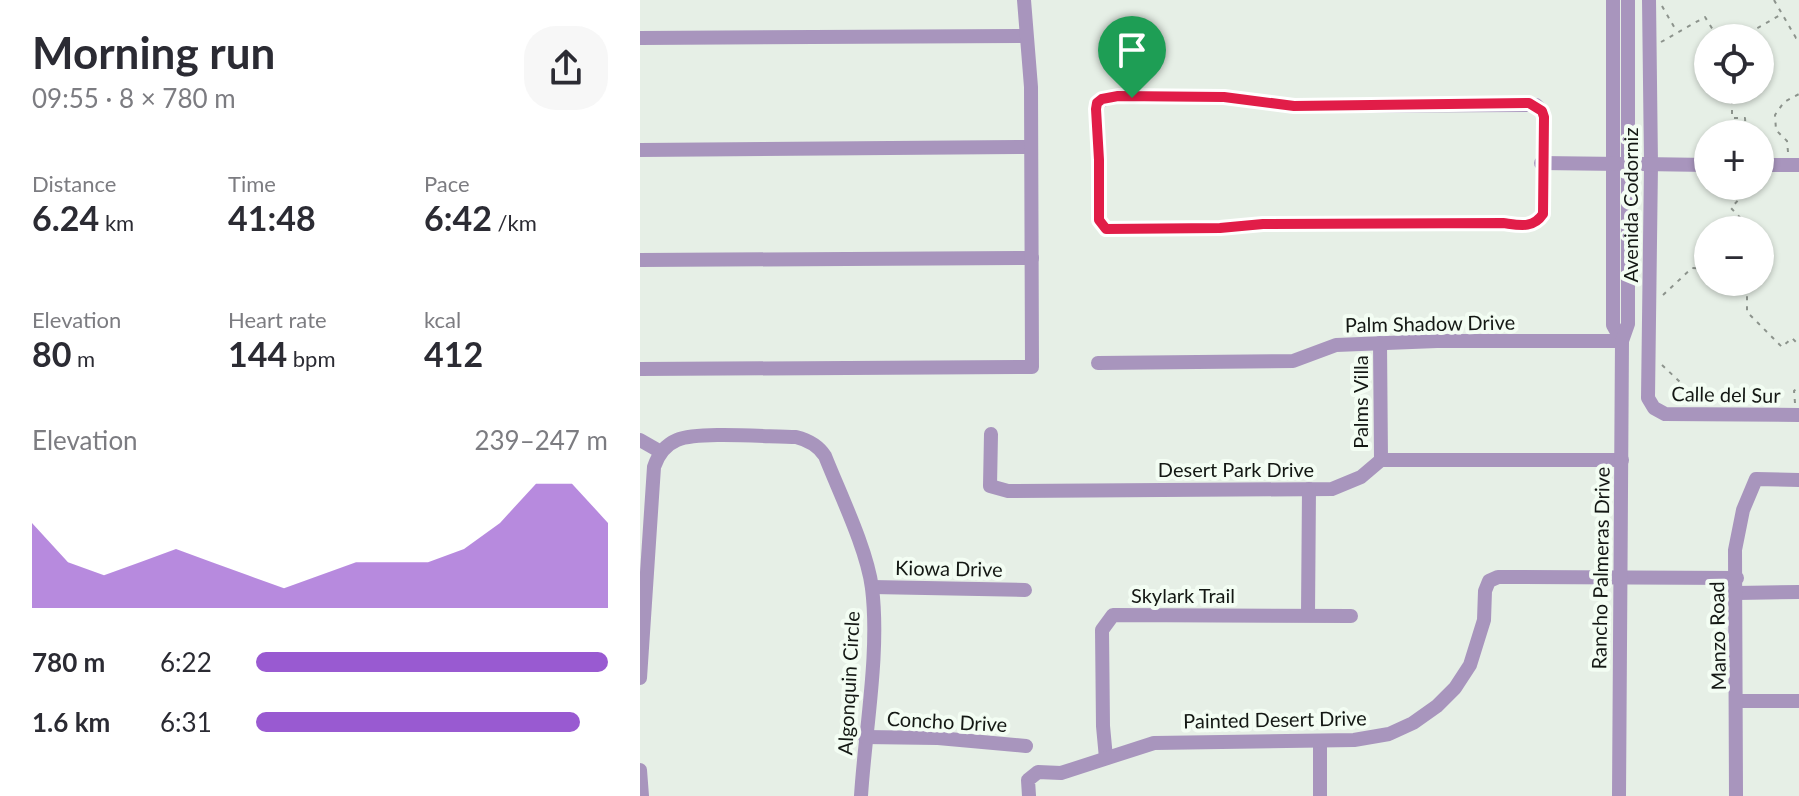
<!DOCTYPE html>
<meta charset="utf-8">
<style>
body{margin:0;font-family:Lato,sans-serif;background:#f7f7f7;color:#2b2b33;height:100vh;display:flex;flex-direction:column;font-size:30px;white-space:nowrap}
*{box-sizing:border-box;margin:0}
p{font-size:26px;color:#7c7c81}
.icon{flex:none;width:44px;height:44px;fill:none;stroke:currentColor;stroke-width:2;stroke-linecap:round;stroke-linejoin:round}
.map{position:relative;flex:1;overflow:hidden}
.details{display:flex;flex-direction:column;background:#fff;width:640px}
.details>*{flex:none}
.fabs{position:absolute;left:1054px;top:24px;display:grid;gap:16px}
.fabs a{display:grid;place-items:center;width:80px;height:80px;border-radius:50%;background:#fff;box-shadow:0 2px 6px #0004;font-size:40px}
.pin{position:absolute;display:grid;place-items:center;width:68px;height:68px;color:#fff;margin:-82px -34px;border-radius:50% 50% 50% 0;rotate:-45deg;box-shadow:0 0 8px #0007}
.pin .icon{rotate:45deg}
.round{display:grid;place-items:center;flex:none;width:84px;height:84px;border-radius:32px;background:#f7f7f7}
.summary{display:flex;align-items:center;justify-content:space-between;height:136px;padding:0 32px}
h1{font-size:44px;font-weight:700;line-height:60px}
.metrics{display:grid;grid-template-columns:repeat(3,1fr);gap:12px;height:136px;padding:8px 32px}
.metrics div{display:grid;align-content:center}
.metrics b{font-size:34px;font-weight:700}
.metrics small{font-size:22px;font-weight:400}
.metrics p{font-size:22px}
.chart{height:224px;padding:16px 32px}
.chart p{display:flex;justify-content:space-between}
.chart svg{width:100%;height:144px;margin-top:8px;fill:#995ad1;opacity:.7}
ul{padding:0 32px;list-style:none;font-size:26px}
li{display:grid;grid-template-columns:128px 96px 1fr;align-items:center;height:60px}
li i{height:20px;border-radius:10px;background:#995ad1}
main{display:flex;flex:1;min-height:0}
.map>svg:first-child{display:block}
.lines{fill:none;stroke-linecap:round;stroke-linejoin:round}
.path{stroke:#8c938c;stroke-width:2;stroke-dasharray:4 6;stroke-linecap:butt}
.minor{stroke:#a895bd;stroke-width:14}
.route-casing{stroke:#fff;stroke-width:16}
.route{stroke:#e11d48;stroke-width:10}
.labels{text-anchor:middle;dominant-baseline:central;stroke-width:8;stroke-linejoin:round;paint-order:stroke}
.street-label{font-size:20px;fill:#141814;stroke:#f3fdf3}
</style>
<main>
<section class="details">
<div class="summary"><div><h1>Morning run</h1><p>09:55 · 8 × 780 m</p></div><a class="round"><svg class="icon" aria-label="share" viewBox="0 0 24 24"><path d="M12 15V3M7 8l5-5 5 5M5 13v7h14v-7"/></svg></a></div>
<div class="metrics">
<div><p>Distance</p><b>6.24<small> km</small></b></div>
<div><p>Time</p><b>41:48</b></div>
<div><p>Pace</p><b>6:42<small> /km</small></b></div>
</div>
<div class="metrics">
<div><p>Elevation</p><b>80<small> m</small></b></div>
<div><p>Heart rate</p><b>144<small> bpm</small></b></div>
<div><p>kcal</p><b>412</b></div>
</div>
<div class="chart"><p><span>Elevation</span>239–247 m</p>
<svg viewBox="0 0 160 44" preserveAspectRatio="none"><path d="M0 44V18L10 30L20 34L30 30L40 26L50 30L60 34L70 38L80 34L90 30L100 30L110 30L120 26L130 18L140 6L150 6L160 18V44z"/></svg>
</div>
<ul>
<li><b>780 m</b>6:22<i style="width:100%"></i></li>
<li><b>1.6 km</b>6:31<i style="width:92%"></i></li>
</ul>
</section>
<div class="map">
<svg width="1159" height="796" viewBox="0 0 1159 796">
<rect width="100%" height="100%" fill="#e6efe6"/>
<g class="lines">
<g class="path">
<path d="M1134,0L1156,38L1159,37"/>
<path d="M1022,6L1037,32"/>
<path d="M1100,38L1142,14"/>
<path d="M1021,42L1065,17L1078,38"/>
<path d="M1092,90V118H1105L1106,134"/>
<path d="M1148,152L1147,141L1136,130L1135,115L1144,102L1159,94"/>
<path d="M1111,186L1091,208L1112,230"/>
<path d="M1093,282L1107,296V312L1142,347L1152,338L1159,345"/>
<path d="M1023,295L1052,268L1068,269"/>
<path d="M1022,365L1040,382V402"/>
<path d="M1155,403L1154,391L1159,386"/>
</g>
<g class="minor">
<path d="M973,0V325L982,341"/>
<path d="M1009,0L1011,164L1008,398L1014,408L1025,414L1159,415"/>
<path d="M0,38L385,36"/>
<path d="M478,96L584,97L654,106L896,105L902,111L904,117L903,214C893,229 879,225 863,223L623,224L580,228L466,229L459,220V160L456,109L457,103L467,98Z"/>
<path d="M0,150L391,147"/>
<path d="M901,163L981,164"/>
<path d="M1002,164L1068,165"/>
<path d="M1120,165H1159"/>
<path d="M0,260L392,258"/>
<path d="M740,343L741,460"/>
<path d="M458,363L653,361L696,345L797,341H982"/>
<path d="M0,369L392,367L391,87L384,0"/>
<path d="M351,434L350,486L368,491L692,489L721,477L741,460H982"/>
<path d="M0,440L21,452"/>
<path d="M232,587L385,590"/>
<path d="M1097,593L1159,592"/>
<path d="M668,615L669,489"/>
<path d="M0,678L14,467C18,455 25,445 37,440C59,431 129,437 156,437C168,440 178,445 185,456C200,494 227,549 232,588C240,653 225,731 221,796"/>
<path d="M1098,701H1159"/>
<path d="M225,737L298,738L386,746"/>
<path d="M680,741V796"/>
<path d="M466,758L463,726L462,630L473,615L711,616"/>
<path d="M0,770L2,796"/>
<path d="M389,796L388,780L398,772L421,773L514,743L714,740L749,734L773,723L797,706L815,688L830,665L844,620L845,591L849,581L858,577L1097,578"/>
<path d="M979,796L982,341L988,324V0"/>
<path d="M1096,796L1095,550L1103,510L1116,479L1159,480"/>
</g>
</g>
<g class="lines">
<defs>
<path id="route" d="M478,96L584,97L654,106L889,103L902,111L904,117L903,214C893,229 879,225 863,223L623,224L580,228L466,229L459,220V160L456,109L457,103L462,99Z"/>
</defs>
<use href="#route" class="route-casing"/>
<use href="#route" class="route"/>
</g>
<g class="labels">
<g class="street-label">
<text transform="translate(990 205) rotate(-90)">Avenida Codorniz</text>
<text transform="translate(790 323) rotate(-1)">Palm Shadow Drive</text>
<text transform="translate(1086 394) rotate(1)">Calle del Sur</text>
<text transform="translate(720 402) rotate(-90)">Palms Villa</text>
<text x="596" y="469">Desert Park Drive</text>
<text transform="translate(309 568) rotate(1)">Kiowa Drive</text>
<text transform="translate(960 568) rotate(-89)">Rancho Palmeras Drive</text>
<text x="543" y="595">Skylark Trail</text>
<text transform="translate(1077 636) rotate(-91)">Manzo Road</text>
<text transform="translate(208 683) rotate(-87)">Algonquin Circle</text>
<text transform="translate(635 719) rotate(-1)">Painted Desert Drive</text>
<text transform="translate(307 721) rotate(3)">Concho Drive</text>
</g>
</g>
</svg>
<div class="fabs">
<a><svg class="icon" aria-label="locate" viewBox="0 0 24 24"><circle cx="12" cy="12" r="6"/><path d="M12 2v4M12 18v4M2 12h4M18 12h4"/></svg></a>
<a>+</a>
<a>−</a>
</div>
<div class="pin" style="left:492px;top:98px;background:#1e9e55"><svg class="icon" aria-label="arrive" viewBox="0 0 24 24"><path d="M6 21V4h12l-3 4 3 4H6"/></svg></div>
</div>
</main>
